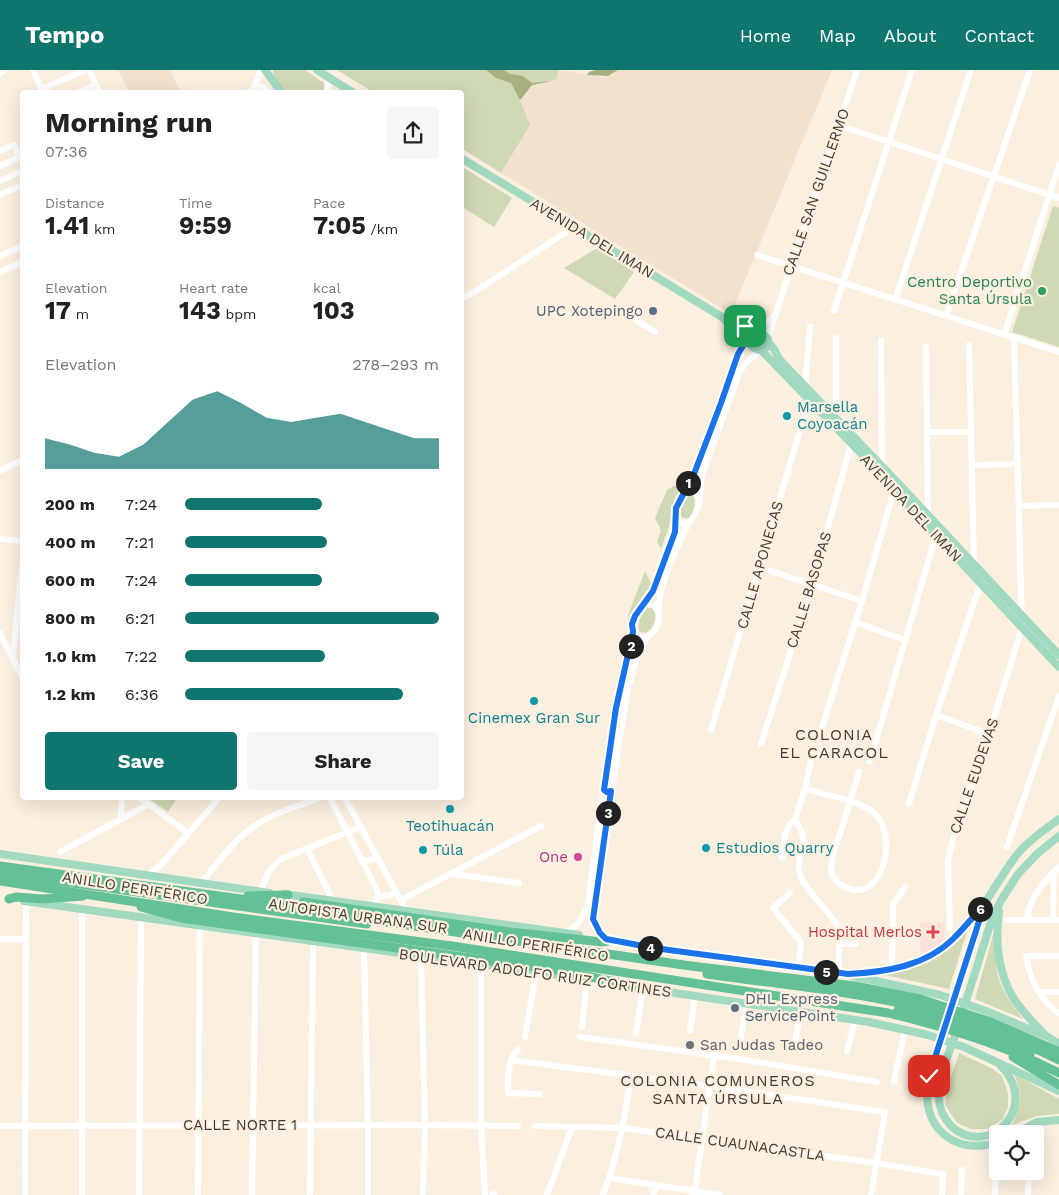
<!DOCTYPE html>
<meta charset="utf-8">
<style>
body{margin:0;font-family:"Work Sans",sans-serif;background:#f6f6f6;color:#222;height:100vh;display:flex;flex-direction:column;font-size:19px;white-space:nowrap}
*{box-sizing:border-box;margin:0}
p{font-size:16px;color:#767676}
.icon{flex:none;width:28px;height:28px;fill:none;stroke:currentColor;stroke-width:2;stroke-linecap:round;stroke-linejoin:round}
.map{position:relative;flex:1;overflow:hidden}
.drawer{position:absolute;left:20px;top:20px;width:444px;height:710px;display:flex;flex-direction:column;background:#fff;border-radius:5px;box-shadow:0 5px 20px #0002}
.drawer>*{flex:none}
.controls{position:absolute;left:989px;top:1055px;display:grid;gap:10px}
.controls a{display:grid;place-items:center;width:55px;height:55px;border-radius:5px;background:#fff;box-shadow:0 5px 20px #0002;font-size:25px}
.pin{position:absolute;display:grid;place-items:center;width:42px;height:42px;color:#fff;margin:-21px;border-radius:10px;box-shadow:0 2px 8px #0006}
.km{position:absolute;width:25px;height:25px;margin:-12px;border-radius:50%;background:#222;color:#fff;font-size:14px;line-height:25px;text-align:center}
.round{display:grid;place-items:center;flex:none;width:52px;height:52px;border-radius:5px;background:#f6f6f6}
.summary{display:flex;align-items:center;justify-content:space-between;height:85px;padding:0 25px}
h1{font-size:28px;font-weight:700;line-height:38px}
.metrics{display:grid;grid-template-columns:repeat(3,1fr);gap:8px;height:85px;padding:5px 25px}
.metrics div{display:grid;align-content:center}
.metrics b{font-size:25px;font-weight:700}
.metrics small{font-size:14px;font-weight:400}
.metrics p{font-size:14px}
.chart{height:140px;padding:10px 25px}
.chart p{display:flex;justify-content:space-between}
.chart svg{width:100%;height:90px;margin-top:5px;fill:#0f766e;opacity:.7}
.action{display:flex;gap:10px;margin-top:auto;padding:10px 25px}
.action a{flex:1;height:58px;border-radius:5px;background:#0f766e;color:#fff;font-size:20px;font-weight:700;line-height:58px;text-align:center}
.action a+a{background:#f6f6f6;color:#222}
ul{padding:0 25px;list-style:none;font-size:16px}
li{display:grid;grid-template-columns:80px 60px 1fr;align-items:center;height:38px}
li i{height:12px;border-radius:6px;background:#0f766e}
header{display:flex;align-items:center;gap:30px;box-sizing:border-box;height:70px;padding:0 25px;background:#0f766e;color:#fff}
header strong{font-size:24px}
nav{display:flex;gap:28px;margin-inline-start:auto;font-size:18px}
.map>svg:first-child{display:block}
.built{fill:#f2e2cd}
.medical{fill:#fbe0de}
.green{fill:#d0d9b5}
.forest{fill:#a6b080}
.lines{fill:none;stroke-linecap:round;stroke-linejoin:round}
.minor{stroke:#fff;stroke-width:6}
.major{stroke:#a1d9c1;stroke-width:8}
.highway{stroke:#63c097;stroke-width:9}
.route-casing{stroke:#fff;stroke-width:10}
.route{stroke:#1a73e8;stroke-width:6}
.leisure-dot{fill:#2e9e5b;stroke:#fbefe0;stroke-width:2}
.service-dot{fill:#5c6f8a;stroke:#fbefe0;stroke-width:2}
.culture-dot{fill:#0f9aa8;stroke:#fbefe0;stroke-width:2}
.hotel-dot{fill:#d1479c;stroke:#fbefe0;stroke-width:2}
.health-dot{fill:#e0444e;stroke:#fbefe0;stroke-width:2}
.worship-dot{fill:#6b7280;stroke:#fbefe0;stroke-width:2}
.labels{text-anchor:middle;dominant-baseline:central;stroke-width:4.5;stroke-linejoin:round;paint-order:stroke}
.street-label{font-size:15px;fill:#403b35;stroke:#fbefe0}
.leisure-label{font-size:15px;fill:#27864d;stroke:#fbefe0;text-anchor:end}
.service-label{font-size:15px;fill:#4e5e75;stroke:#fbefe0;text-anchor:end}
.culture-label{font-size:15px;fill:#0d838f;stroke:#fbefe0;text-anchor:start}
.hotel-label{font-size:15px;fill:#b23c85;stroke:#fbefe0;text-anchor:end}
.health-label{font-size:15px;fill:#be3a42;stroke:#fbefe0;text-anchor:end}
.worship-label{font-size:15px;fill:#5b616d;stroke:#fbefe0;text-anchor:start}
.neighbourhood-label{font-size:16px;letter-spacing:1px;fill:#403b35;stroke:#fbefe0}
</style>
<header>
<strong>Tempo</strong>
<nav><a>Home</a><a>Map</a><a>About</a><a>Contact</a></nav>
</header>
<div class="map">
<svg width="1059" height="1125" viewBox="0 0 1059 1125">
<rect width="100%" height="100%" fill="#fbefe0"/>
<g class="built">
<path d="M118,0H170L180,22H129Z"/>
<path d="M559,0L602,7L612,4L618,0H832L731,244L501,103L530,55L520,30L532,15L557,9Z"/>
</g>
<path class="medical" d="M944,852L945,871L921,886L920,853Z"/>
<g class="green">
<path d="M273,0H305L324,13V21L323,22H287C280,17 273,10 273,0Z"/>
<path d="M337,0H559L557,9L532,15L520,30L530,55L501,103L461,78V22H373Z"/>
<path d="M461,96L512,128L494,157L461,136Z"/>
<path d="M1053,136L1059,138V277L1012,262Z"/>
<path d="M597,178L634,202L615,229L564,198Z"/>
<path d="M688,408L675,427L669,457L661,479L657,472L661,460L655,448L667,420Z"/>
<path d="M686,424H692C697,433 694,440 690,448H683L678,442L681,432Z"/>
<path d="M645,501L651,514L649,522L627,548Z"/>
<path d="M646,538H652C659,546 654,557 646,563L639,561C638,552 640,545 646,538Z"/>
<path d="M148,728H177L168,742Z"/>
<path d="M969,855L949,919L885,905L904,901L920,895L957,871Z"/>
<path d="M995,858C996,875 994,893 999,909C1003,923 1014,937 1023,949L975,929Z"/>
<path d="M959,983L991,998L1002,1006L1008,1023V1037L1003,1049L988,1059H971L957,1053L945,1035L947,1019Z"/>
<path d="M1014,1004L1059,1029V1044L1037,1046L1012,1055C1021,1035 1023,1024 1014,1004Z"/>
</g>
<g class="forest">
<path d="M486,0H504L510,4L523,6L532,13L552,11L532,15L520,30L511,13L496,8Z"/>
<path d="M595,0H618L608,6L587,5L589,2Z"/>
</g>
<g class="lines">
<g class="minor">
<path d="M33,0L43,22"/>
<path d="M0,3L5,0"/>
<path d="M327,7L329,15L327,22"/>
<path d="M96,15L100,22"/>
<path d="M254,17L261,16L269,22"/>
<path d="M42,19L85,0"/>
<path d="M79,22L96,15L89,0"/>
<path d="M249,22L254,17L261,0"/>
<path d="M838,55L1059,128"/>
<path d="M0,81L14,75L19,87L0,96"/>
<path d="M0,111L22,101"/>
<path d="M0,125L22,115"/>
<path d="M757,185L1059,282"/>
<path d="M0,186L22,176"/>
<path d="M0,202L22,192"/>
<path d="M461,229L476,221L574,157"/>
<path d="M895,230L971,0"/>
<path d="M617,238L655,262"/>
<path d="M834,241L912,0"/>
<path d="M946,246L1030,0"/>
<path d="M755,259L767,252L775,245"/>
<path d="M1004,265L1059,95"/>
<path d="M768,269L791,196L857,0"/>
<path d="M969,275L974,497"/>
<path d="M926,277L928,447"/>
<path d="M835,350L836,348V268"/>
<path d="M926,362H971"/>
<path d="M973,395L1018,394"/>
<path d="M880,398L882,396L881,270"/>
<path d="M0,401L22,390"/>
<path d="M684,421H694L700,429C698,438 696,445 689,453L682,454C675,451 674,445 676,438C679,424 690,413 695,400C705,378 714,355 722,332C729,311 734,290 746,271"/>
<path d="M700,427L702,405L740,301L746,293L760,281"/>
<path d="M1019,436L1059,435"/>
<path d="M0,469L22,471"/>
<path d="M759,497L862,531"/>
<path d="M644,534C659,514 674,472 675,448"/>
<path d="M659,538C658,518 679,471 689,453"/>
<path d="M855,552L905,570"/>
<path d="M0,563L22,607"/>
<path d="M13,587L22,497"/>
<path d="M936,645L989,664"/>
<path d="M711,660L806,340L808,329L805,317L810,257"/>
<path d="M819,667L862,531L895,417"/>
<path d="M761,674L812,515L852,371"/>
<path d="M870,691L936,465L938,462"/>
<path d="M805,719C826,725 857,730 873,742C900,763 883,838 843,816C836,812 831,806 831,798C831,786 837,772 841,761C847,741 853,722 859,702"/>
<path d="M140,728L188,763"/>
<path d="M330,728L377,820L378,827L372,837"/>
<path d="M345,728L407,842"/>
<path d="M909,734L936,645L982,509"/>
<path d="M121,749L122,728"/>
<path d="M795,750C814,776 794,782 800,805C805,820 828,840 837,855L839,862V903"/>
<path d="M1007,777L1059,626"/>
<path d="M307,778L333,831"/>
<path d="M60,782L149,734"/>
<path d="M782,788L785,765L790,754L795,750L805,719L812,685"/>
<path d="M362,792L373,789L376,785"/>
<path d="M452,804L519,813"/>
<path d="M147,805L160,796L219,728"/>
<path d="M201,813C216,795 230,775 249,760C269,744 295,737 320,728"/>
<path d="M261,821L268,802L281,789L360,757"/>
<path d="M790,823L773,838L801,872L798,898"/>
<path d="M378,827L390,825L396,822"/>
<path d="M401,830L541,756"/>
<path d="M82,840V1125"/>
<path d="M1008,850H1059"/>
<path d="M1027,850C1028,829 1044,811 1059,797"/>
<path d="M1053,850L1054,802"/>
<path d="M950,858L948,791L953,769L989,664L1022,557L1014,268"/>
<path d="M565,862C578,859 583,845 588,834C599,750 609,665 630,583C634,565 630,548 644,534C674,531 654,583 633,563"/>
<path d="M0,869H25"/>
<path d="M606,869C595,859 593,850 594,835L627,623L638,584L648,567"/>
<path d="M839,874H856"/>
<path d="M364,879L368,1055V1125"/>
<path d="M1059,886H1026C1030,908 1039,930 1059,943"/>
<path d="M421,887L425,1055L423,1125"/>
<path d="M481,894V1055L485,1125"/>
<path d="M892,899L893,835L905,817"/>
<path d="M1039,922H1059"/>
<path d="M582,957L587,910"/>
<path d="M690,961L695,925"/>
<path d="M636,964L643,918"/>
<path d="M525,967L536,902"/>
<path d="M580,967L733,988L877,1012"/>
<path d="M739,978L747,933"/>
<path d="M518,979C507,991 508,1007 508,1023L540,1024"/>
<path d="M794,979L801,941"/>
<path d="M847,982L855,950"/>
<path d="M511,990L710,1016L885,1042L871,1125"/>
<path d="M894,1012L905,960"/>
<path d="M0,1056L425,1055L518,1056"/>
<path d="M535,1056L623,1058L876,1093L941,1104H943L942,1125"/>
<path d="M610,1108L720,1125"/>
<path d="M25,1125L26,832"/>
<path d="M139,1125L141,848"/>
<path d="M198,1125L200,857"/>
<path d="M252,1125L256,864"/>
<path d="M310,1125L313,872"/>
<path d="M492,1125L494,1124"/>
<path d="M547,1125L572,1057"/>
<path d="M603,1125C618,1086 625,1046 631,1006"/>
<path d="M653,1125L657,1116"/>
<path d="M694,1125L714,985"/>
<path d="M961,1125L962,1100"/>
<path d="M995,1125L996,1099"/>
<path d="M1028,1125L1029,1101"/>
</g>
<g class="major">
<path d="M265,0L281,22"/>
<path d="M317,0L352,22"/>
<path d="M461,88L722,247L752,259"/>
<path d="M724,249L739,264L745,268"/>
<path d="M752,259L759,260L768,269L767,277L762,281L754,278L746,271V265Z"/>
<path d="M768,272L774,279L779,289L896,411L1059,585"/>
<path d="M762,281L878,401L929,458L1059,597"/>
<path d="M0,784L270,823"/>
<path d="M284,824L579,865"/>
<path d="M24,831L580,908"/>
<path d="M999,841C995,871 998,904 1014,929C1022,942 1035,954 1045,965"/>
<path d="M608,869L654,878L848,905L940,925L986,941L1048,967L1059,974"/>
<path d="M858,904C875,903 894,901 911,895C939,886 969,856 986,831C997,815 1007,796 1020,781C1032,768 1045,759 1059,749"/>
<path d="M628,916L869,952L928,965L964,977L1059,1021"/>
<path d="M953,934L985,833"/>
<path d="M964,937L990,855L1000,832L1018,804L1038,783L1059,766"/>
<path d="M946,954C934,990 909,1041 949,1068C962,1077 982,1078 998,1072"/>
<path d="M958,958C950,980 939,1004 939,1028C939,1038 944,1048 951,1056C987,1090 1043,1037 1000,995"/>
<path d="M1014,1064L1037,1052L1059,1050"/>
</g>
<g class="highway">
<path d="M0,796L292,836L386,852L691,896L855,916L920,929L991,952L1059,982"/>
<path d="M0,803L367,854"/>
<path d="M0,811L233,847L452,876L888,943C946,957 1006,976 1059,1003"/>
<path d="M248,826L288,825"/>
<path d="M9,829L16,827L43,829L83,826"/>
<path d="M303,832L510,862L602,872L612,870"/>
<path d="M141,837L181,848L563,901L633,916"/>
<path d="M707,904C775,914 846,920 913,936C964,948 1013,967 1059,990"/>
<path d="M898,940L960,956L1030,984"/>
<path d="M1013,987L1059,1015"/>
</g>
</g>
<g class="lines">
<defs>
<path id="route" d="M745,256L752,259L746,265V271L738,284L721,333L694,404L676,438L675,462L653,521L635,546L632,554L633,562L616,638L604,720L607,722L611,721L593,849L600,863L606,869L654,878L848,904C887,902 926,896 954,868C965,857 975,845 985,833L929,1006"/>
</defs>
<use href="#route" class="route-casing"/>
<use href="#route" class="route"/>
</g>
<circle class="leisure-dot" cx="1042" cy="221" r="5"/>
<g class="service-dot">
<circle cx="653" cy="241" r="5"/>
<circle cx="735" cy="938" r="5"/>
</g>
<g class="culture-dot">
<circle cx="787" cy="346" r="5"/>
<circle cx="534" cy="631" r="5"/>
<circle cx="450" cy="739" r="5"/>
<circle cx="706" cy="778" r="5"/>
<circle cx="423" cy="780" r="5"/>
</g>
<circle class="hotel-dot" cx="578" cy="787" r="5"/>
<path class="health-dot" d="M930.5 854.5h5v5h5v5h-5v5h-5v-5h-5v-5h5z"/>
<circle class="worship-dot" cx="690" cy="975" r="5"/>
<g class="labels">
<g class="street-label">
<text transform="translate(816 122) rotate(-71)">CALLE SAN GUILLERMO</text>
<text transform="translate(592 168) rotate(31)">AVENIDA DEL IMAN</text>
<text transform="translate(911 438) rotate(47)">AVENIDA DEL IMAN</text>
<text transform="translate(760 495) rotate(-74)">CALLE APONECAS</text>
<text transform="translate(809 520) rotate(-73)">CALLE BASOPAS</text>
<text transform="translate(974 706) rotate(-71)">CALLE EUDEVAS</text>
<text transform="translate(135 818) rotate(9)">ANILLO PERIFÉRICO</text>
<text transform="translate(358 846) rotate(8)">AUTOPISTA URBANA SUR</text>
<text transform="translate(536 875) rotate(9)">ANILLO PERIFÉRICO</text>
<text transform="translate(535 903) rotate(8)">BOULEVARD ADOLFO RUIZ CORTINES</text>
<text x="240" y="1055">CALLE NORTE 1</text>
<text transform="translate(740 1074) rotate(8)">CALLE CUAUNACASTLA</text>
</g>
<g class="leisure-label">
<text x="1032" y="212">Centro Deportivo<tspan x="1032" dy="17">Santa Úrsula</tspan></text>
</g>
<g class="service-label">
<text x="643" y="241">UPC Xotepingo</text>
<text x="745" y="929" text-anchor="start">DHL Express<tspan x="745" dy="17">ServicePoint</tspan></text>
</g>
<g class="culture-label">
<text x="797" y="337">Marsella<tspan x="797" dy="17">Coyoacán</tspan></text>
<text x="534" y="648" text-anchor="middle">Cinemex Gran Sur</text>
<text x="450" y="756" text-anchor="middle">Teotihuacán</text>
<text x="716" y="778">Estudios Quarry</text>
<text x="433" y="780">Túla</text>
</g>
<g class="hotel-label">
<text x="568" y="787">One</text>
</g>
<g class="health-label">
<text x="922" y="862">Hospital Merlos</text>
</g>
<g class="worship-label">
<text x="700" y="975">San Judas Tadeo</text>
</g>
<g class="neighbourhood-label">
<text x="834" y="664">COLONIA<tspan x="834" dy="18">EL CARACOL</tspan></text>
<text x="718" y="1010">COLONIA COMUNEROS<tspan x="718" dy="18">SANTA ÚRSULA</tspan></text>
</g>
</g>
</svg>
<div class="controls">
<a><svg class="icon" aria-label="locate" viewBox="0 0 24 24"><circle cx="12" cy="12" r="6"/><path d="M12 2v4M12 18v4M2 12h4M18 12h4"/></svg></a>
</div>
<div class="pin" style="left:745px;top:256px;background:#1e9e55"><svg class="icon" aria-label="arrive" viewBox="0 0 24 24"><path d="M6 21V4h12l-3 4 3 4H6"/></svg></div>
<div class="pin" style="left:929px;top:1006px;background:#d93025"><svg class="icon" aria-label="check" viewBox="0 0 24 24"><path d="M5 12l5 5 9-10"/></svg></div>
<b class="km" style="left:688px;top:413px">1</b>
<b class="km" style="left:631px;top:576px">2</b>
<b class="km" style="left:608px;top:743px">3</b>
<b class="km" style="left:650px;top:878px">4</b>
<b class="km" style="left:826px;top:902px">5</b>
<b class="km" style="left:980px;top:839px">6</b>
<section class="drawer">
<div class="summary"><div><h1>Morning run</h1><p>07:36</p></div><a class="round"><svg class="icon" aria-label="share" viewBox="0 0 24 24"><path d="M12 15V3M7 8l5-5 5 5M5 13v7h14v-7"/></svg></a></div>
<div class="metrics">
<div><p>Distance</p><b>1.41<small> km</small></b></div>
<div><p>Time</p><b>9:59</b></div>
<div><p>Pace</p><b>7:05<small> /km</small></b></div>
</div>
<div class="metrics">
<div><p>Elevation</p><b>17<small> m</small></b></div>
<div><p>Heart rate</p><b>143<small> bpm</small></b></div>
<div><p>kcal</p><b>103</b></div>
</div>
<div class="chart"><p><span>Elevation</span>278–293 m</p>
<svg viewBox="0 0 160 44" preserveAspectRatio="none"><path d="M0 44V29L10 32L20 36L30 38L40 32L50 21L60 10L70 6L80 12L90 19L100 21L110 19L120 17L130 21L140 25L150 29L160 29V44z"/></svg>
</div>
<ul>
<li><b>200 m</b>7:24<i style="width:54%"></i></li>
<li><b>400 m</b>7:21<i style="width:56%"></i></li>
<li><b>600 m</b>7:24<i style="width:54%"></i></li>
<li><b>800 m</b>6:21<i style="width:100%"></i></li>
<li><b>1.0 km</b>7:22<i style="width:55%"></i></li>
<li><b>1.2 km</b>6:36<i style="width:86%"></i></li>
</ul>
<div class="action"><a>Save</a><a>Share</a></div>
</section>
</div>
